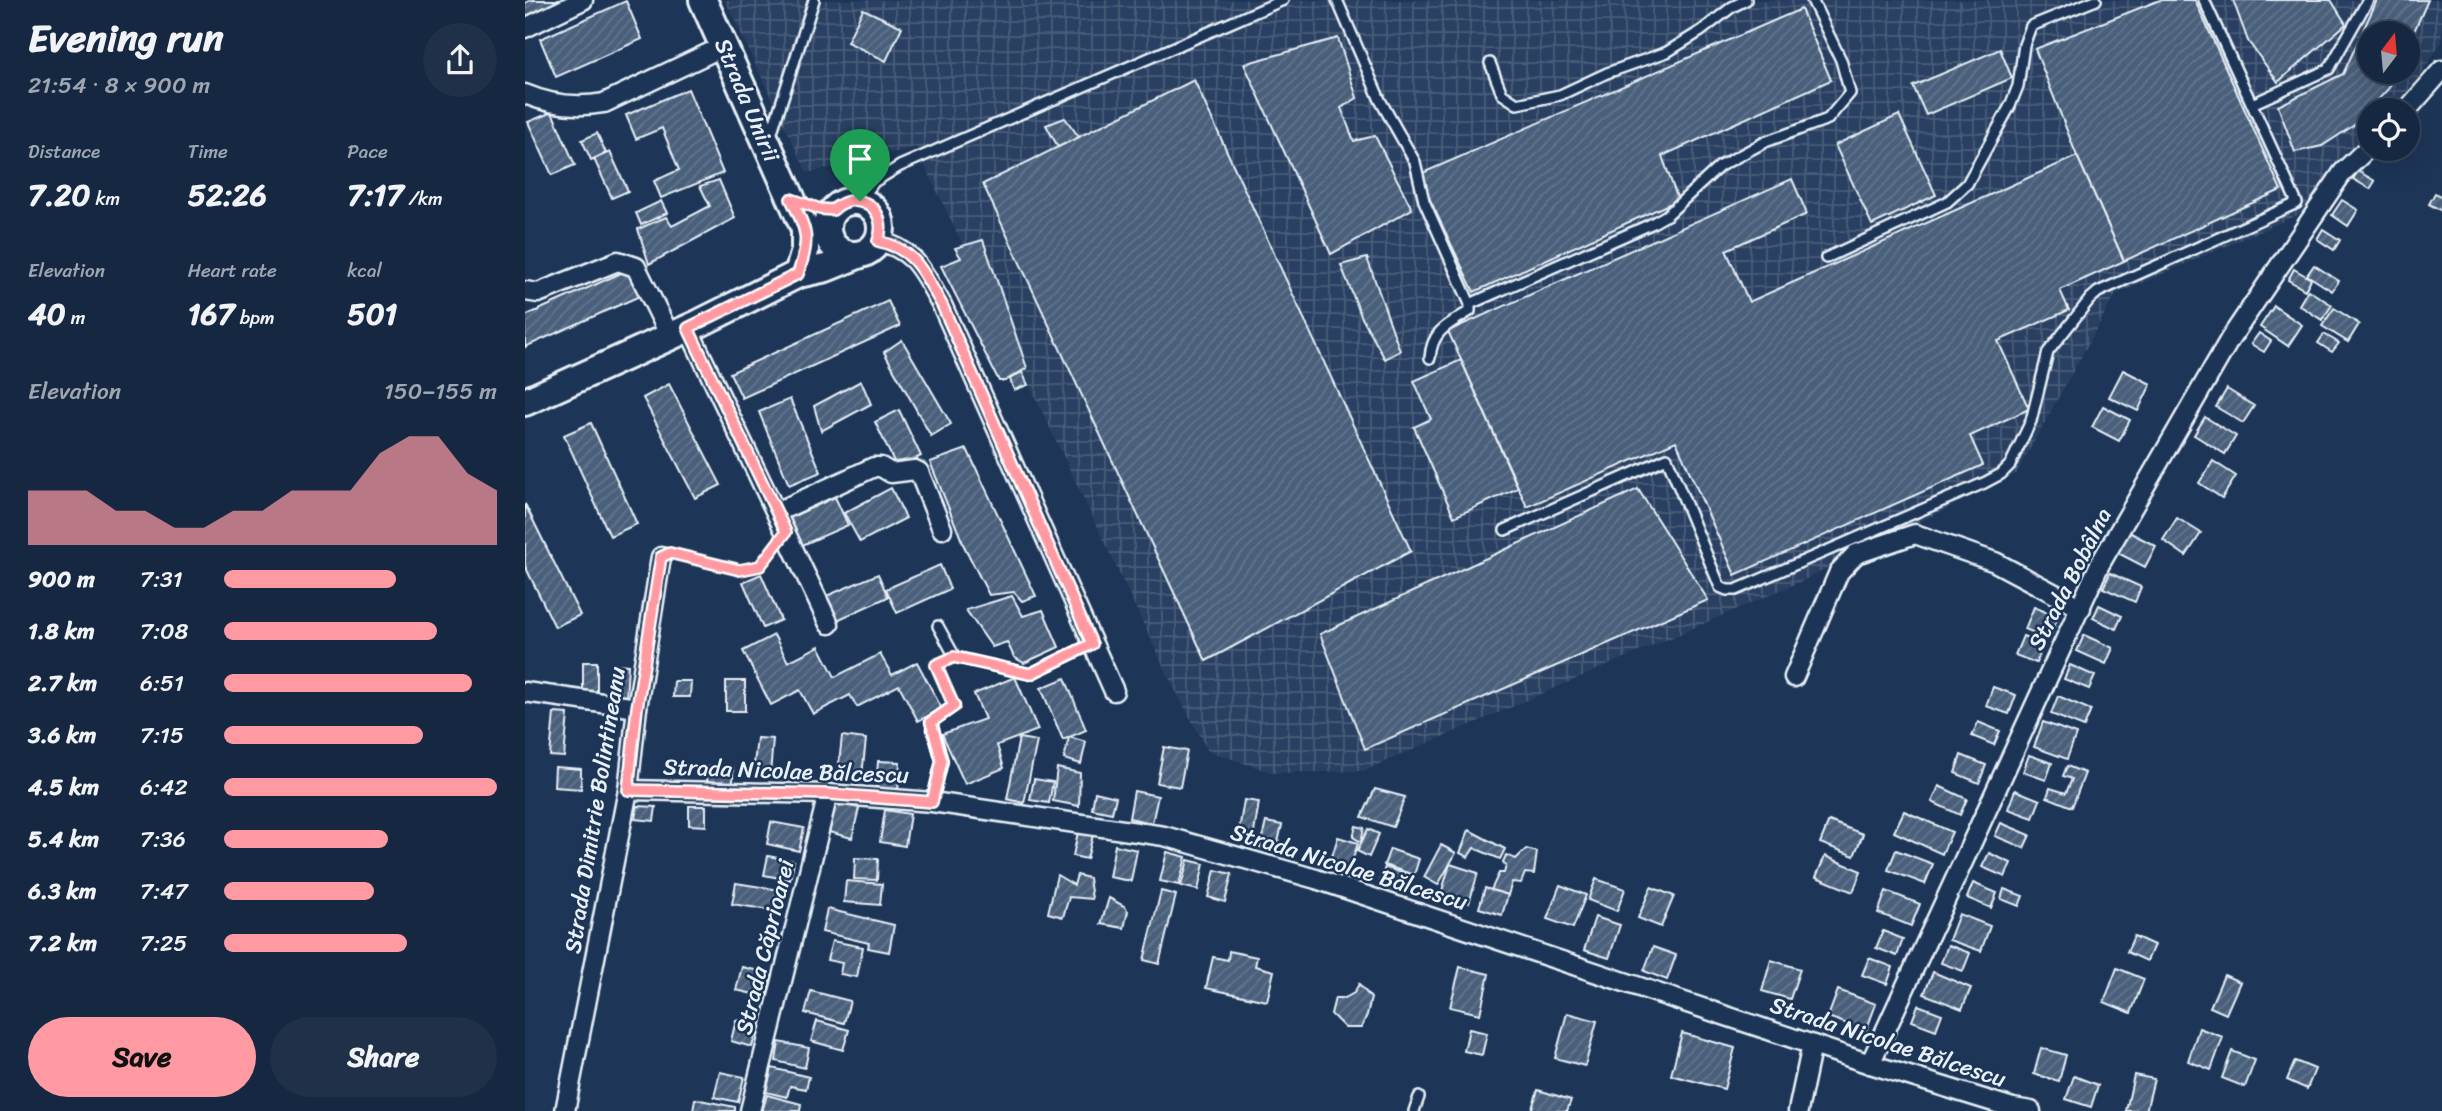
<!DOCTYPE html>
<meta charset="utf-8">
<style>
body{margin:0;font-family:Sriracha,sans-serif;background:#1f3048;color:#f1f3f6;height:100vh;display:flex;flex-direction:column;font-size:26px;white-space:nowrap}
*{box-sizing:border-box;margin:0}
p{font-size:23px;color:#9ea6b1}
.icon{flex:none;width:38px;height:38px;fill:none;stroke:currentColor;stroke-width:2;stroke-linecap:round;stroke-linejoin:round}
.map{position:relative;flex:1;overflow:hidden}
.panel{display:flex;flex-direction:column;background:#162841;width:525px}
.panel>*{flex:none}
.needle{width:46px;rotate:16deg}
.buttons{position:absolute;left:1832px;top:21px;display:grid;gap:14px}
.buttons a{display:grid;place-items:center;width:63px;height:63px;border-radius:50%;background:#162841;box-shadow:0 7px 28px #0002,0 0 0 2px #35445a;font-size:35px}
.pin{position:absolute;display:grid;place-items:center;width:60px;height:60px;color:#fff;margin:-72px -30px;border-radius:50% 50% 50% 0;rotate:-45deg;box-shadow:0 0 7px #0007}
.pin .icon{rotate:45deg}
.round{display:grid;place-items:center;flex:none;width:74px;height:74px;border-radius:37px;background:#1f3048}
.head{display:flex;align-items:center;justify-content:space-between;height:119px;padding:0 28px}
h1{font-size:38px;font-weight:700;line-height:52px}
.figures{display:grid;grid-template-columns:repeat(3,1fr);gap:10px;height:119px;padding:7px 28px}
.figures div{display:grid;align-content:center}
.figures b{font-size:30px;font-weight:700}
.figures small{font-size:19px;font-weight:400}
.figures p{font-size:19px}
.chart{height:196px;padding:14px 28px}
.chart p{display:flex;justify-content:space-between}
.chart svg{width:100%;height:126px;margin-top:7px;fill:#ff9aa2;opacity:.7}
.primary-button{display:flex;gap:14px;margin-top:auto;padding:14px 28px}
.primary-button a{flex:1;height:80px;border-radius:42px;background:#ff9aa2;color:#111;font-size:28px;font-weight:700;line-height:80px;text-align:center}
.primary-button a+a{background:#1f3048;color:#f1f3f6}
ul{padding:0 28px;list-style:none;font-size:23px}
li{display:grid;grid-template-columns:112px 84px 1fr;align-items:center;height:52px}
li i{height:18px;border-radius:9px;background:#ff9aa2}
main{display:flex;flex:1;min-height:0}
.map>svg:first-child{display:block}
.industrial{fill:url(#industrial-grid);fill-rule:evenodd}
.building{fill:url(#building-hatch);stroke:#e8f1f8;stroke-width:2}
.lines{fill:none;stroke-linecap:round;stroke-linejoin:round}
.lane-casing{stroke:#e8f1f8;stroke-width:14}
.street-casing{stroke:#e8f1f8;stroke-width:23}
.secondary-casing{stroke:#e8f1f8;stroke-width:32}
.path{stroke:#e8f1f8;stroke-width:2.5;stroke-dasharray:7 5;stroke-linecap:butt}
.lane{stroke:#1d3557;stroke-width:9}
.street{stroke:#1d3557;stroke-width:18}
.secondary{stroke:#1d3557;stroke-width:26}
.route-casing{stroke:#fff;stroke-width:14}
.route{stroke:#ff9aa2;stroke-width:9}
.labels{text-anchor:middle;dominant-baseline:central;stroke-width:5;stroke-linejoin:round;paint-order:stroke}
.street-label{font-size:23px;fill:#e8f1f8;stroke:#1d3557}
</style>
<main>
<section class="panel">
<div class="head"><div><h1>Evening run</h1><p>21:54 · 8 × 900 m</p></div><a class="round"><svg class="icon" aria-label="share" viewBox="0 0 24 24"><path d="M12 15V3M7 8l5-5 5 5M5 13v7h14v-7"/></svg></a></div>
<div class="figures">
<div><p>Distance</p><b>7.20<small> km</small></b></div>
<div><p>Time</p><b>52:26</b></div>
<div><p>Pace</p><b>7:17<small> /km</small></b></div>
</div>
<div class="figures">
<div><p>Elevation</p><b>40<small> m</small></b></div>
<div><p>Heart rate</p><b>167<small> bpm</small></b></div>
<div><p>kcal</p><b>501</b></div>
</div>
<div class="chart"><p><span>Elevation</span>150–155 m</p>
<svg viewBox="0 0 160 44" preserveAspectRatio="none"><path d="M0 44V25L10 25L20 25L30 32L40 32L50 38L60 38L70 32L80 32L90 25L100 25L110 25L120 12L130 6L140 6L150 19L160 25V44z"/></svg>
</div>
<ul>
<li><b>900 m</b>7:31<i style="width:63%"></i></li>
<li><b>1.8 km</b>7:08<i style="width:78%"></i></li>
<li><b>2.7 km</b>6:51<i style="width:91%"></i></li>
<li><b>3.6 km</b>7:15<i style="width:73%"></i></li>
<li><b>4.5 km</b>6:42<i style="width:100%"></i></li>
<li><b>5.4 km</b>7:36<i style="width:60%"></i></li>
<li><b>6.3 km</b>7:47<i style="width:55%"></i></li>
<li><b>7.2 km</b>7:25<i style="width:67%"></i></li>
</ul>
<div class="primary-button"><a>Save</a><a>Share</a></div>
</section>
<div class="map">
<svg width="1917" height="1111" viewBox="0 0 1917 1111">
<defs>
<pattern id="industrial-grid" width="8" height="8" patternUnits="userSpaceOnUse" patternTransform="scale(1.75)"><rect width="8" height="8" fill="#2a4162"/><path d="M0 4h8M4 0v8" fill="none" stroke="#495d79"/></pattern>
<pattern id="building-hatch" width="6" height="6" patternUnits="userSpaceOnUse" patternTransform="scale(1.75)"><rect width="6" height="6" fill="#495e7a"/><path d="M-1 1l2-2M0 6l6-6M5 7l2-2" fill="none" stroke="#63768e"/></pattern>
</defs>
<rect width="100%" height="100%" fill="#1d3557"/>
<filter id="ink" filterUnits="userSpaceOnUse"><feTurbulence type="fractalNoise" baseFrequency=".0143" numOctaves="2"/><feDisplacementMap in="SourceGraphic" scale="14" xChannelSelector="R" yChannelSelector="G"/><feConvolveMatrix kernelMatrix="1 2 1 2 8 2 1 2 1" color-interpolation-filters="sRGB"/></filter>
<g filter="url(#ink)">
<path class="industrial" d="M200,0H1917V41L1887,89L1868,110H1844V137L1777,213L1591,294L1491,474L1277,581L839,771L748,773L683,751L647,684L391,147L282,173ZM1844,33H1883V72H1844Z"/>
<g class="building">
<path d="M6,0H42L0,20V3Z"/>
<path d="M1635,0H1670L1756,190L1599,261L1552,156L1510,49Z"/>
<path d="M1708,0H1806L1821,24L1753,82L1723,41Z"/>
<path d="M1852,0H1903L1883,45V33H1844V72H1872L1864,88L1831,124L1797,146L1770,152L1753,106L1818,74Z"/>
<path d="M101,1L117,39L31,77L15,39Z"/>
<path d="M338,9L377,27L361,61L322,42Z"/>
<path d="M1276,9L1306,80L1137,156L1153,200L949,292L893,175Z"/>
<path d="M813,38L832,98L816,108L829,141L850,136L887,209L806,254L719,64Z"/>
<path d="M1475,49L1487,78L1401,115L1388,86Z"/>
<path d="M669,80L886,551L681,661L458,184Z"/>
<path d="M163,89L198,173L136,198L129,181L154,170L137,128L111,139L101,115Z"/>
<path d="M27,112L50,165L27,175L3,122Z"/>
<path d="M1374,115L1411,195L1347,225L1310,145Z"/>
<path d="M540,118L554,137L533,147L521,125Z"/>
<path d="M72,133L81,153L66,160L57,140Z"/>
<path d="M85,152L103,191L87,198L69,159Z"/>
<path d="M1552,156L1599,261L1535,290L1544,310L1473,341L1504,409L1445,436L1458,465L1210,575L1151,441L1002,507L923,331L1267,179L1282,214L1201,250L1224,302Z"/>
<path d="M1833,171L1850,181L1845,189L1828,179Z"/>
<path d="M194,180L210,218L124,264L113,229L141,217L147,226L185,206L175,186Z"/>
<path d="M1910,193L1917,197V211L1904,204Z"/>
<path d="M1817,200L1833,210L1823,226L1807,215Z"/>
<path d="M136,201L142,213L116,225L111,213Z"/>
<path d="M1798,229L1815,240L1809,250L1792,239Z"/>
<path d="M458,240L502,368L480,381H474L416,266L436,258L430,248Z"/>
<path d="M842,258L875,351L860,359L837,318L816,265Z"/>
<path d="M1789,265L1814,281L1807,291L1782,275Z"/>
<path d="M105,269L117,295L0,347V316Z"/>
<path d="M1769,269L1786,279L1780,290L1763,280Z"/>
<path d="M1783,290L1807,305L1797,320L1774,305Z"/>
<path d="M363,301L375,326L217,398L205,373Z"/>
<path d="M1749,306L1777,325L1763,346L1735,327Z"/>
<path d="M1809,308L1834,324L1823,342L1797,326Z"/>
<path d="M1734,333L1746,341L1739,352L1726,344Z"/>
<path d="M1799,334L1814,343L1807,352L1793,343Z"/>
<path d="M377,340L426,424L406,436L359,352Z"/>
<path d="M936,360L993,488L929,517L889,427L906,419L889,381Z"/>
<path d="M1598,370L1626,384L1613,411L1584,397Z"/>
<path d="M497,372L503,385L489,390L485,379Z"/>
<path d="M336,381L346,404L296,431L289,406Z"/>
<path d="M144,384L196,485L170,498L118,398Z"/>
<path d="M1702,389L1729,406L1718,423L1691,407Z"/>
<path d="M265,399L296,472L264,485L234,412Z"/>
<path d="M1578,406L1605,420L1594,441L1567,427Z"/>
<path d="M374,410L396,456L372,468L350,422Z"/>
<path d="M1680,417L1711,436L1700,454L1669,435Z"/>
<path d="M66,423L112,524L85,536L39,435Z"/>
<path d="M442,449L511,596L497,601L489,592L464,595L439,546L405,462Z"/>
<path d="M1688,461L1711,476L1697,498L1674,483Z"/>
<path d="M366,488L381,518L335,542L319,513Z"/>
<path d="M1113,489L1183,600L840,749L795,634Z"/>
<path d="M310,497L323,525L273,547L260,520Z"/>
<path d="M0,504L55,615L30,627L0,566Z"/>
<path d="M1652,518L1676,533L1661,556L1638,540Z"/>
<path d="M1604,532L1631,546L1620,567L1593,553Z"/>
<path d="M415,565L425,589L372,613L361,589Z"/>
<path d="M1585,573L1616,587L1610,602L1578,588Z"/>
<path d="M236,574L256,620L238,628L218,582Z"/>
<path d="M353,574L363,597L310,621L299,597Z"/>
<path d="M487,596L498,616L518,610L534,647L499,663L489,657L482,642L467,647L441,610Z"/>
<path d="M1574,605L1597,616L1591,629L1568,618Z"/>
<path d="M1509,607L1533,617L1524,639L1500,629Z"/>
<path d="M249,635L263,662L294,646L310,677L355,654L367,675L392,662L417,709L393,721L374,685L332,707L325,695L288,714L275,690L246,705L218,651Z"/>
<path d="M1559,635L1588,648L1581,664L1552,651Z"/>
<path d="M1498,636L1518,644L1511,663L1490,655Z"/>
<rect x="58" y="662" width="14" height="36"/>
<path d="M89,664L103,665L101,700L88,699Z"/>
<path d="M1545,665L1570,676L1564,689L1539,679Z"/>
<path d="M490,677L513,730L472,745L479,768L440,784L417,734L460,719L449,694Z"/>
<path d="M540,678L561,730L538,740L516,688Z"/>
<path d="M149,681H166L165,697H148Z"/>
<rect x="201" y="681" width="19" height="30"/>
<path d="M1468,687L1491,695L1484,714L1461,706Z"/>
<path d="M1533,696L1566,710L1559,727L1526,714Z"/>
<path d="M29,713L43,714L39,757L25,756Z"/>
<path d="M1453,722L1475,731L1469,745L1447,736Z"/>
<path d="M1518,722L1551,734L1542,759L1509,747Z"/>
<path d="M317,736L341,739L337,776L313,773Z"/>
<path d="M544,737L561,742L556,764L539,759Z"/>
<path d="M232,738L248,739L245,775L228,773Z"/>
<path d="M494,738L512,741L499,803L482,799Z"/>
<path d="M639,747L662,751L655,787L632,783Z"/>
<path d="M1436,755L1461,765L1454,783L1430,773Z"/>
<path d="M1504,755L1527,763L1521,780L1498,772Z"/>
<path d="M353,761L375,762L373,791L351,790Z"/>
<path d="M1542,766L1560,773L1547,807L1522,797L1525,788L1541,793L1547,779L1538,776Z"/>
<path d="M30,767L56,769V789L29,787Z"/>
<rect x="182" y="767" width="26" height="21"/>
<path d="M532,768L555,773L554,806L528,801Z"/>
<path d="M509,779L528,782L524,803L505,800Z"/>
<path d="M1414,786L1442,799L1435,815L1407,802Z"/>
<path d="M850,789L880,797L868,827L837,817Z"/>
<path d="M1490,790L1515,800L1508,818L1483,809Z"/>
<path d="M609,791L633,796L627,823L604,818Z"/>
<path d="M570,792L591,797L587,813L567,809Z"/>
<path d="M719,800L734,802L728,839L713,837Z"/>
<path d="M311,803L334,808L327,838L304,832Z"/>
<path d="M112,806L131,807L129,821L110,819Z"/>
<path d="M164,806H181V826L164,825Z"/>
<path d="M360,810L385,814L380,846L355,842Z"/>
<path d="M1379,811L1427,832L1417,854L1369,832Z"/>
<path d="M1304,821L1338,834L1329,856L1295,843Z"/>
<path d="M246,822L279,828L274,851L242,844Z"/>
<path d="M741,822L757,825L751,851L735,847Z"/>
<path d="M1476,823L1505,835L1499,848L1470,836Z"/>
<path d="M831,826L839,828L836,842L828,837Z"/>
<path d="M843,829L854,834L844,857L832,851Z"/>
<path d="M944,830L980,849L975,859L949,848L943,857L935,853Z"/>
<path d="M553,832L568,835L562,859L548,856Z"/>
<path d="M813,837L833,843L825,868L805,863Z"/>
<path d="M590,845L612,850L606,881L584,877Z"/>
<path d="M916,845L931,853L913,885L899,877Z"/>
<path d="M865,849L894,859L889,875L859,865Z"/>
<path d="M1001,849L1012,852L1009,874L1000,873L996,883L987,882L983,895L966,890L974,873H979L981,866L978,862L981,855L991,859Z"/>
<path d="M1371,850L1408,864L1400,884L1363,870Z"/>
<path d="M642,852L661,857L654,885L635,881Z"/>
<path d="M1464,853L1486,863L1480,877L1457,867Z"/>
<path d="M243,856L269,861L265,880L239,875Z"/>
<path d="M1300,856L1336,871L1328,892L1291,877Z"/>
<path d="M330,858L353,859L352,880L329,879Z"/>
<path d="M663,860L679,864L673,890L656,886Z"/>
<path d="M925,864L953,873L944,903L916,894Z"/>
<path d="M860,867L883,875L877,892L854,885Z"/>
<path d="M690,870L707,874L700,902L683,897Z"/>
<path d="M532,875L549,885L552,875L564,878L567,899L544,897L538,917L523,913Z"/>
<path d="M1071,879L1100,889L1092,911L1063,900Z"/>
<path d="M321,881L357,884L355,905L319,902Z"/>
<path d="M211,883L255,890L251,911L207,904Z"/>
<path d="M1448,883L1472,893L1466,908L1442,898Z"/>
<path d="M1035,885L1061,895L1048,928L1022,919Z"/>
<path d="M1126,887L1149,896L1136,927L1113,918Z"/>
<path d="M960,888L983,895L977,915L954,908Z"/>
<path d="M1479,889L1498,896L1494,906L1476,899Z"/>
<path d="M636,891L651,895L634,964L619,960Z"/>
<path d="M1361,891L1395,904L1386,926L1353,913Z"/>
<path d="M584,898L599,906L603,911L599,928L576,924Z"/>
<path d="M302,909L369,925L364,952L343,948L344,943L297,932Z"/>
<path d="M1434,914L1465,926L1456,951L1424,940Z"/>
<path d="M1070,917L1095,925L1084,958L1059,950Z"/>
<path d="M1358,931L1378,939L1372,956L1351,948Z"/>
<path d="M1609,936L1629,945L1622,961L1602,952Z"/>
<path d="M307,941L338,947L332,977L315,974L317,963L302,960Z"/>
<path d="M1423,945L1445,953L1438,971L1416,963Z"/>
<path d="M1128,947L1151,955L1142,980L1119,971Z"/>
<path d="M704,951L732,957L730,966L749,971L742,1001L681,988L688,957L703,960Z"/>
<path d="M1344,958L1368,967L1362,984L1337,975Z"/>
<path d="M1246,960L1275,969L1265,999L1237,991Z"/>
<path d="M217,967L247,974L241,997L211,990Z"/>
<path d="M935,967L964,974L955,1014L925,1007Z"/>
<path d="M1592,968L1619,979L1606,1013L1579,1002Z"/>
<path d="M1408,972L1446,988L1437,1009L1399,994Z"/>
<path d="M1699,975L1715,982L1701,1014L1685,1007Z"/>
<path d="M834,984L846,998L842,1015L836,1028H820L806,1014L810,998H820L829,993Z"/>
<path d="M1313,990L1351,1004L1341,1031L1303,1017Z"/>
<path d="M286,991L325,1001L319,1023L280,1013Z"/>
<path d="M1393,1005L1417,1014L1411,1030L1387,1021Z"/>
<path d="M1042,1013L1072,1021L1060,1066L1030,1058Z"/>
<path d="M211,1020L233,1026L227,1047L206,1041Z"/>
<path d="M292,1021L324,1030L318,1050L286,1041Z"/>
<path d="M1674,1028L1698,1037L1686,1070L1663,1061Z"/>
<path d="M944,1029L962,1033L957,1055L939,1051Z"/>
<path d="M1157,1033L1210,1048L1199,1089L1146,1075Z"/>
<path d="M254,1042L284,1048L280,1068L251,1061Z"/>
<path d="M1516,1048L1541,1055L1534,1081L1509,1074Z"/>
<path d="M1707,1051L1730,1060L1720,1087L1697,1078Z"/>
<path d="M1770,1061L1790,1069L1782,1089L1762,1080Z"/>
<path d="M247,1068L284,1077L281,1089L265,1086L262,1097L241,1092Z"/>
<path d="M195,1072L219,1077L213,1102L189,1097Z"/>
<path d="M1609,1075L1629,1079L1621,1111H1601Z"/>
<path d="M1549,1076L1573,1085L1566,1107L1541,1099Z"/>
<path d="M1013,1090L1046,1100L1042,1111H1006Z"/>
<path d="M242,1095L276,1104L275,1111H237Z"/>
<path d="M170,1099L210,1107V1111H168Z"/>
</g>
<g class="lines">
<defs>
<g id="lane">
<path d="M812,0L855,100L890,162L899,201L945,304"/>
<path d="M965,63L977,94L992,104L1035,95L1082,73L1142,52L1176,31L1207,7L1221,0"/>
<path d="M1727,104L1804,69L1843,0"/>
<path d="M245,138L289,0"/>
<path d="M335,201L349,182L375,166L758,0"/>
<path d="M1301,258L1422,202L1442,184L1485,106L1493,86L1499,45L1506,26L1571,0"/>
<path d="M905,358C907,330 923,325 945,311V304L1126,224L1142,215L1195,166L1240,142L1303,119L1325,93L1316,60L1287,0"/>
<path d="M980,530L1142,458L1195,587L1202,590H1211L1459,483L1476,474L1485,465L1506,421L1523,352L1565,299L1573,292L1772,203L1679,0"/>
<path d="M413,626L430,657L505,674L567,644"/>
<path d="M407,802L417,761L406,722L429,706"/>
<path d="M889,1111L894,1097"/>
</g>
<g id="street">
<path d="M0,28L58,0"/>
<path d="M0,94C26,105 51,108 79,103L199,46"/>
<path d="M1882,110L1917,70"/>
<path d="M353,241C392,250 398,273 417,305L589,691"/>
<path d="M0,291L13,293L93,261L111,267L145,336"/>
<path d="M163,328L304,624"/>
<path d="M252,512L349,467H356L366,473L390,470L394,472L417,529"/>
<path d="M1269,677L1314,572L1331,554L1390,534L1470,562L1556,608"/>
<path d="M0,692L112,708"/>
<path d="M103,790L303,794L407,802L639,836L791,879L1345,1064L1488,1108L1506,1111"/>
<path d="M1345,1064L1575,564L1705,339L1818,172L1844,147"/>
<path d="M40,1111L103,790L112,708L136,557"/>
<path d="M225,1111L303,794"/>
<path d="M1273,1111L1287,1045"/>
</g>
<g id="secondary">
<path d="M178,0L280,229V251L273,274"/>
<circle cx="329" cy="228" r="27"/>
<path d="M0,402L175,323L273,274L301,268L333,255"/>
</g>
</defs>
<use href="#lane" class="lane-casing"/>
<use href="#street" class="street-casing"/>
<use href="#secondary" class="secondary-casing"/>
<g class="path">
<path d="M151,554L215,570L235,567L250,549"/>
<path d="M418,662L411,665L425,696"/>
</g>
<use href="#lane" class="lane"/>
<use href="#street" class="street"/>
<use href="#secondary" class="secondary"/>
</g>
</g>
<g class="lines" filter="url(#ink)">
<defs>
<path id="route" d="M266,199L295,209L308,210C332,187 365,209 353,241C392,250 398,273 417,305L567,644L505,674L429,657L411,665L429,706L406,722L417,761L407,802L303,794L103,790L112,708L136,557L145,553L215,570L235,566L261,532L163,328L273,274C285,238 283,233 266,199Z"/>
</defs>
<use href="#route" class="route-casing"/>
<use href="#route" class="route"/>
</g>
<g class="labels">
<g class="street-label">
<text transform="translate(222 100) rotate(67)">Strada Unirii</text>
<text transform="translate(1545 579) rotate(-63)">Strada Bobâlna</text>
<text transform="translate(261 771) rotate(2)">Strada Nicolae Bălcescu</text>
<text transform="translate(70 810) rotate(-81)">Strada Dimitrie Bolintineanu</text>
<text transform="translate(824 867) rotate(17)">Strada Nicolae Bălcescu</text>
<text transform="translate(240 947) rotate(-76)">Strada Căprioarei</text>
<text transform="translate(1363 1042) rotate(18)">Strada Nicolae Bălcescu</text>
</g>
</g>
</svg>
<div class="buttons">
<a><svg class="needle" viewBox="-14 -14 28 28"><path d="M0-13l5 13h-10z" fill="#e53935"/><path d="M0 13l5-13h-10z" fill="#9ea6b1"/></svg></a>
<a><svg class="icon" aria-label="locate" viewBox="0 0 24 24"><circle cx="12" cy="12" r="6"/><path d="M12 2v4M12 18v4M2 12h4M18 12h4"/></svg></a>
</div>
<div class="pin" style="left:335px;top:201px;background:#1e9e55"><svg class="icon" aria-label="arrive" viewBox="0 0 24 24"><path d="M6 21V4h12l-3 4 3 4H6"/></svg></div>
</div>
</main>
